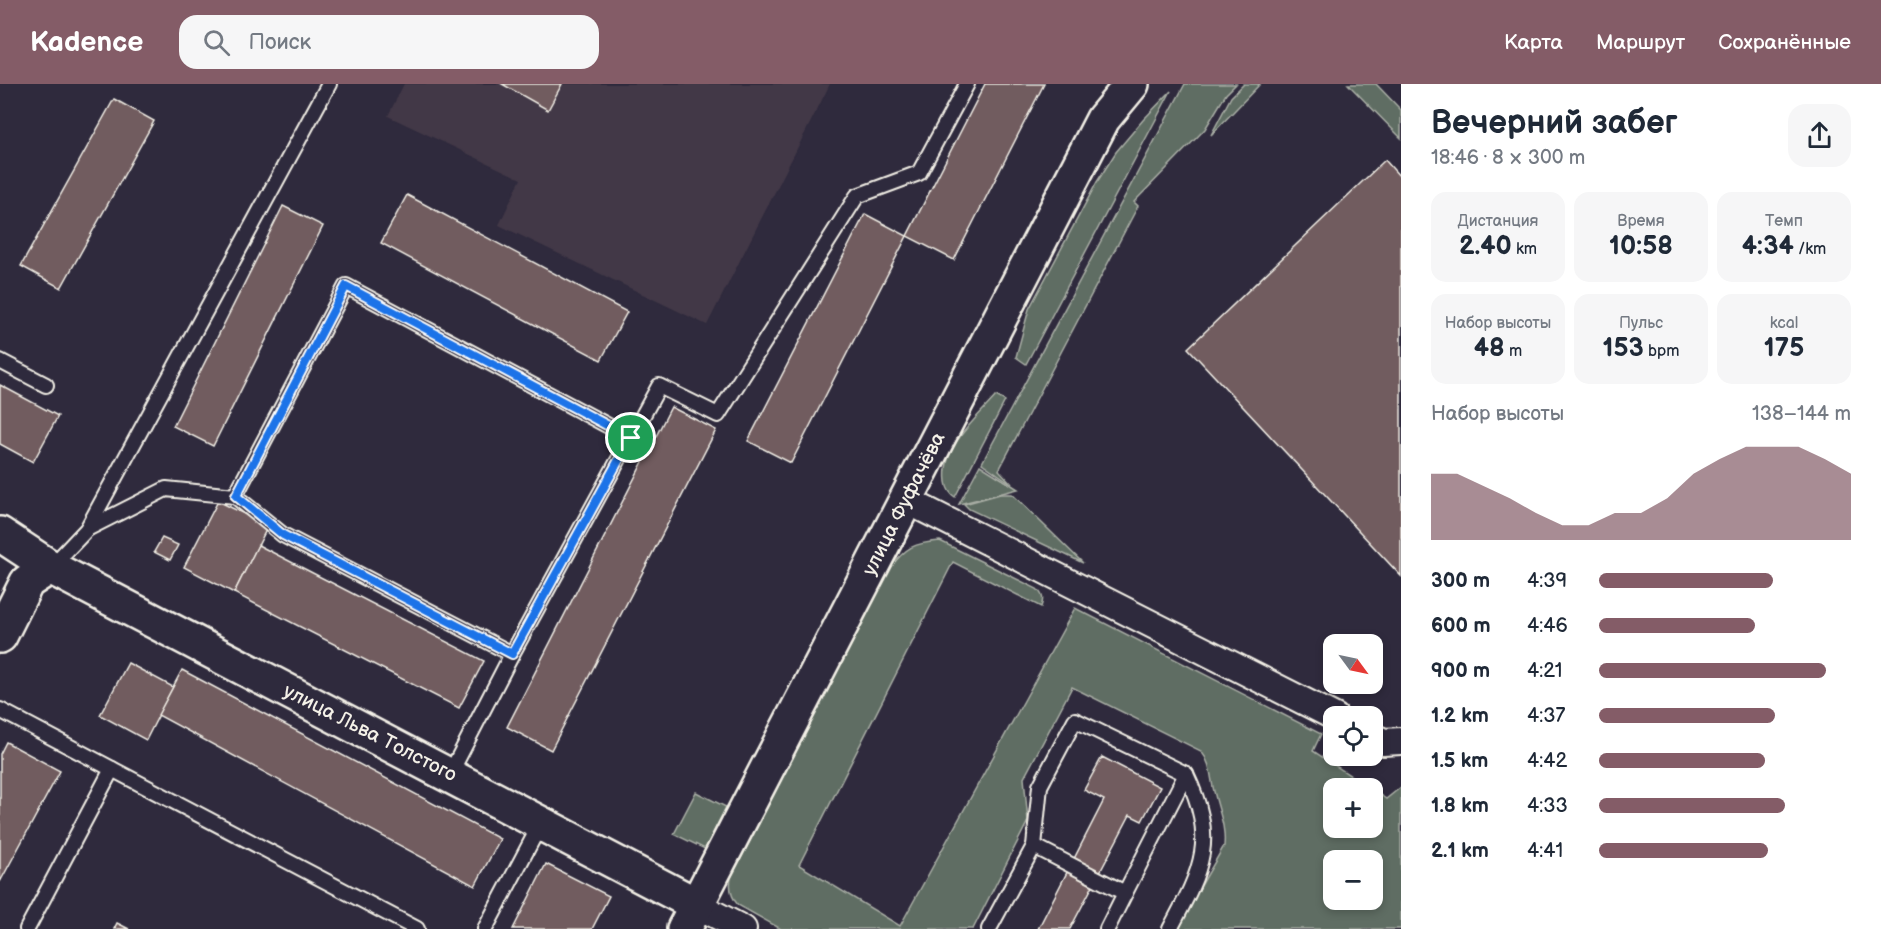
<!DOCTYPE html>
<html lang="ru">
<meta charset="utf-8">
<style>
body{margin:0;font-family:"Balsamiq Sans",sans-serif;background:#f6f6f7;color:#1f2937;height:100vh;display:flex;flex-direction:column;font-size:22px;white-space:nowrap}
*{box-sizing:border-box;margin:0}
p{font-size:20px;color:#747a83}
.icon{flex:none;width:33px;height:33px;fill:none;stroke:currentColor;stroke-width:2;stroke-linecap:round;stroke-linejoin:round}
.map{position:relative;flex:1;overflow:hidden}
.panel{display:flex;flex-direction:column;background:#fff;width:480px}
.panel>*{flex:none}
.needle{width:39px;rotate:123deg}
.controls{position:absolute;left:1323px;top:550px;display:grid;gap:12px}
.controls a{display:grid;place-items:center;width:60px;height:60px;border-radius:12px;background:#fff;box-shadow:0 3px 9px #0003;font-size:30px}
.pin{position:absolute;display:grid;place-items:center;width:51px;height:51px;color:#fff;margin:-26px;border:3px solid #fff;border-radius:50%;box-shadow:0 2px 6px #0007}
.round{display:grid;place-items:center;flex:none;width:63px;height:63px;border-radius:18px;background:#f6f6f7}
.head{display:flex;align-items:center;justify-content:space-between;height:102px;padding:0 30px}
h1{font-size:33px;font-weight:700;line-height:45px}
.stats{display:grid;grid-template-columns:repeat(3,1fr);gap:9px;height:102px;padding:6px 30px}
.stats div{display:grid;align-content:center;border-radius:15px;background:#f6f6f7;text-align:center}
.stats b{font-size:26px;font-weight:700}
.stats small{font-size:16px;font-weight:400}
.stats p{font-size:16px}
.chart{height:168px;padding:12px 30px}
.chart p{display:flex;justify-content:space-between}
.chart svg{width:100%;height:108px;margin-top:6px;fill:#845c67;opacity:.7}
ul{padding:0 30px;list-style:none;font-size:20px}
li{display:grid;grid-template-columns:96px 72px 1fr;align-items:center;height:45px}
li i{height:15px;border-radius:8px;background:#845c67}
header{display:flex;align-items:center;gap:36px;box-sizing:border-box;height:84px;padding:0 30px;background:#845c67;color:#fff}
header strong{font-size:28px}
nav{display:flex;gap:33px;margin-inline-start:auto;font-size:21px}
.search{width:420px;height:54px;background:#f6f6f7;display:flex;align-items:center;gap:15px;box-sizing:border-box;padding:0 21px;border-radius:18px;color:#747a83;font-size:22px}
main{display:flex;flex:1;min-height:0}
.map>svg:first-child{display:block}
.built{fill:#433947}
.green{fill:#5f6d63;stroke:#aaafa6;stroke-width:1.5;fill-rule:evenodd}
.building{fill:#715b5f;stroke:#f4f1e8;stroke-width:1.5}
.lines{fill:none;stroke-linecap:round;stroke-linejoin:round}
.lane-casing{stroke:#f4f1e8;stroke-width:18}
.street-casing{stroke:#f4f1e8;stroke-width:30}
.secondary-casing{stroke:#f4f1e8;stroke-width:38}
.lane{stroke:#2f2a3d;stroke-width:14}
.street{stroke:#2f2a3d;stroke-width:26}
.secondary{stroke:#2f2a3d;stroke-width:33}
.route-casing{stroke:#fff;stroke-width:12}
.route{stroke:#1a73e8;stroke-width:8}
.labels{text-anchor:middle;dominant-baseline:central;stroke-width:4.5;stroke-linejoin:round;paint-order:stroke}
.street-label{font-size:20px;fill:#f4f1e8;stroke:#2f2a3d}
</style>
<header>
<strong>Kadence</strong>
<div class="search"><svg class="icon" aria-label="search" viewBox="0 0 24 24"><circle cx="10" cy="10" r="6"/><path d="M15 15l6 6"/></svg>Поиск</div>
<nav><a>Карта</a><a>Маршрут</a><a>Сохранённые</a></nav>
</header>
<main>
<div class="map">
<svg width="1401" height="845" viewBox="0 0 1401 845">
<rect width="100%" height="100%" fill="#2f2a3d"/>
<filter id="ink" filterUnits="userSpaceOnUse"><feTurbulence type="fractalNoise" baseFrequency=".0167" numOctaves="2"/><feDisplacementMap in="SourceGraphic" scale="12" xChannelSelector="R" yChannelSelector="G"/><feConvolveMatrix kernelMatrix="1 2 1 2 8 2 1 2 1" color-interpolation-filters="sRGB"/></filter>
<g filter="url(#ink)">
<path class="built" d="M404,0H830L707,241L499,141L521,95L388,32Z"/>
<g class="green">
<path d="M1185,0H1236L1226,10L1205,45L1134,118L1138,122L999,386L1012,400L982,379Z"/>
<path d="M1244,0H1260L1211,51L1231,13Z"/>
<path d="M1348,0H1376L1401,26V54Z"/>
<path d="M1171,7L1026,280L1016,273L1029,225L1097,98L1116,68L1143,36Z"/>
<path d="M996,312L1005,317L955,413C949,409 947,405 946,398C941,363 975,336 996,312Z"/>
<path d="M980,381L1018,405L959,420Z"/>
<path d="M1000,410H1012L1083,479L969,425L964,420Z"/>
<path d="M940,457L1037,505C1043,511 1044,515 1041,523L953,478L799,781L900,842L1075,524L1321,650L1313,667L1371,705H1334V744H1372L1373,706L1386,715L1401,703V845H1176L1224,762C1226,743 1219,728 1215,711C1210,695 1212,680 1201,667L1072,603L1024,694L1028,737L973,845H781L738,821C731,813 729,805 731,794L890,484C906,463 914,459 940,457ZM1334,777H1372V816H1334Z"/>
<path d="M696,708L726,723L705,765L674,750Z"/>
</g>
<g class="building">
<path d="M502,0H562L548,26Z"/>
<path d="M985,0H1044L954,176L907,152Z"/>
<path d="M114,15L154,37L61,204L21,182Z"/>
<path d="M1385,76L1401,94V492L1188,264Z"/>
<path d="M407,111L627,228L601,276L381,159Z"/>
<path d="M283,122L323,142L213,362L173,342Z"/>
<path d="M865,130L907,152L791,379L748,357Z"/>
<path d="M0,301L58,332L33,378L0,360Z"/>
<path d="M671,323L716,346L551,666L507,643Z"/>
<path d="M218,417L268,442L234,509L184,483Z"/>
<path d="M162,454L178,461L170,476L154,468Z"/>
<path d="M258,461L484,577L459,624L234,509Z"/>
<path d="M128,579L173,603L146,656L100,631Z"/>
<path d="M182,586L500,755L475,802L158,631Z"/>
<path d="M6,658L60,687L0,798V670Z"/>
<path d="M1102,673L1160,703L1142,737L1130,731L1070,845H1038L1104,716L1084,706Z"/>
<path d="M546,780L609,812L592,845H513Z"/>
<path d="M117,839L129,845H114Z"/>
</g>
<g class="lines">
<defs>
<g id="lane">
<path d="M0,277L46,301"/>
<path d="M235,412L283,451L512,570"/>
<path d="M87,445L166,405L235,412L346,202L631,354"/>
<path d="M51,483L87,445L329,0"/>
<path d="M0,626L112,685L27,845"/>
<path d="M112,685L417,845"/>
<path d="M450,690L512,570L659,302L718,331L857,112L919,89L967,0"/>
<path d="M1034,762L1040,702L1075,636L1186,690L1125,809"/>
<path d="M485,845L541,739"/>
<path d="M989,845L1034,762L1125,809L1107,845"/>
<path d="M1170,845C1203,784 1217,755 1186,690"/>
</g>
<g id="street">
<path d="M906,416L1335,633"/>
<path d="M1372,652L1383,658L1401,657"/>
<path d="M697,821L743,845"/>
</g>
<g id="secondary">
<path d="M0,450L50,483L697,821"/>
<path d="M0,552L27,498L50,483"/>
<path d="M684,845L1103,35L1132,0"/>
</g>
</defs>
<use href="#lane" class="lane-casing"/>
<use href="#street" class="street-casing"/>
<use href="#secondary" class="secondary-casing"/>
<use href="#lane" class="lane"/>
<use href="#street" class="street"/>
<use href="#secondary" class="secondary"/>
</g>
</g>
<g class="lines" filter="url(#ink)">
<defs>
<path id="route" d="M346,202L631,354L512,570L283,451L236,412Z"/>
</defs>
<use href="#route" class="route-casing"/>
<use href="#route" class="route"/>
</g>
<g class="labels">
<g class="street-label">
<text transform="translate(904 420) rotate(-63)">улица Фуфачёва</text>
<text transform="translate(370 649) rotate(27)">улица Льва Толстого</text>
</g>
</g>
</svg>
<div class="controls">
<a><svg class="needle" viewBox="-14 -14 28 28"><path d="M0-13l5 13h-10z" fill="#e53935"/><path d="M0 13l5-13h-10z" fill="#747a83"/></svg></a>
<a><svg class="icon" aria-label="locate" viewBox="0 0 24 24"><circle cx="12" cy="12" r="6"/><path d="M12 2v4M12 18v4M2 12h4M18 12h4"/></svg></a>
<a>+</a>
<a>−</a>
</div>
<div class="pin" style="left:631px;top:354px;background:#1e9e55"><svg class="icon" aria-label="arrive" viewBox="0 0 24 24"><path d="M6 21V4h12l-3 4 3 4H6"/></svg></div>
</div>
<section class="panel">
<div class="head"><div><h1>Вечерний забег</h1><p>18:46 · 8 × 300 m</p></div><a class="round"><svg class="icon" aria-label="share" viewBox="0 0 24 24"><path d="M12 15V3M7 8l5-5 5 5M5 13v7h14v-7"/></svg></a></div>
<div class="stats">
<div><p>Дистанция</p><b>2.40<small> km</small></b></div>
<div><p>Время</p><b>10:58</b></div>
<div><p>Темп</p><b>4:34<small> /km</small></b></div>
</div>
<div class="stats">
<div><p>Набор высоты</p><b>48<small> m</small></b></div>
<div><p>Пульс</p><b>153<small> bpm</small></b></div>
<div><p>kcal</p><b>175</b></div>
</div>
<div class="chart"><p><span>Набор высоты</span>138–144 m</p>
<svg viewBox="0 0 160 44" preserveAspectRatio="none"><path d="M0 44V17L10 17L20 22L30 27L40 33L50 38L60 38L70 33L80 33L90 27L100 17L110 11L120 6L130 6L140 6L150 11L160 17V44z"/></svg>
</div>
<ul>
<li><b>300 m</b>4:39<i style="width:69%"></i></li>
<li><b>600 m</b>4:46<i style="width:62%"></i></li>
<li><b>900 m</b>4:21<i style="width:90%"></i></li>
<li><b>1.2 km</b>4:37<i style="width:70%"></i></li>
<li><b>1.5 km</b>4:42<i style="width:66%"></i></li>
<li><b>1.8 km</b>4:33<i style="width:74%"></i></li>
<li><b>2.1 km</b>4:41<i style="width:67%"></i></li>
</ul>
</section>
</main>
